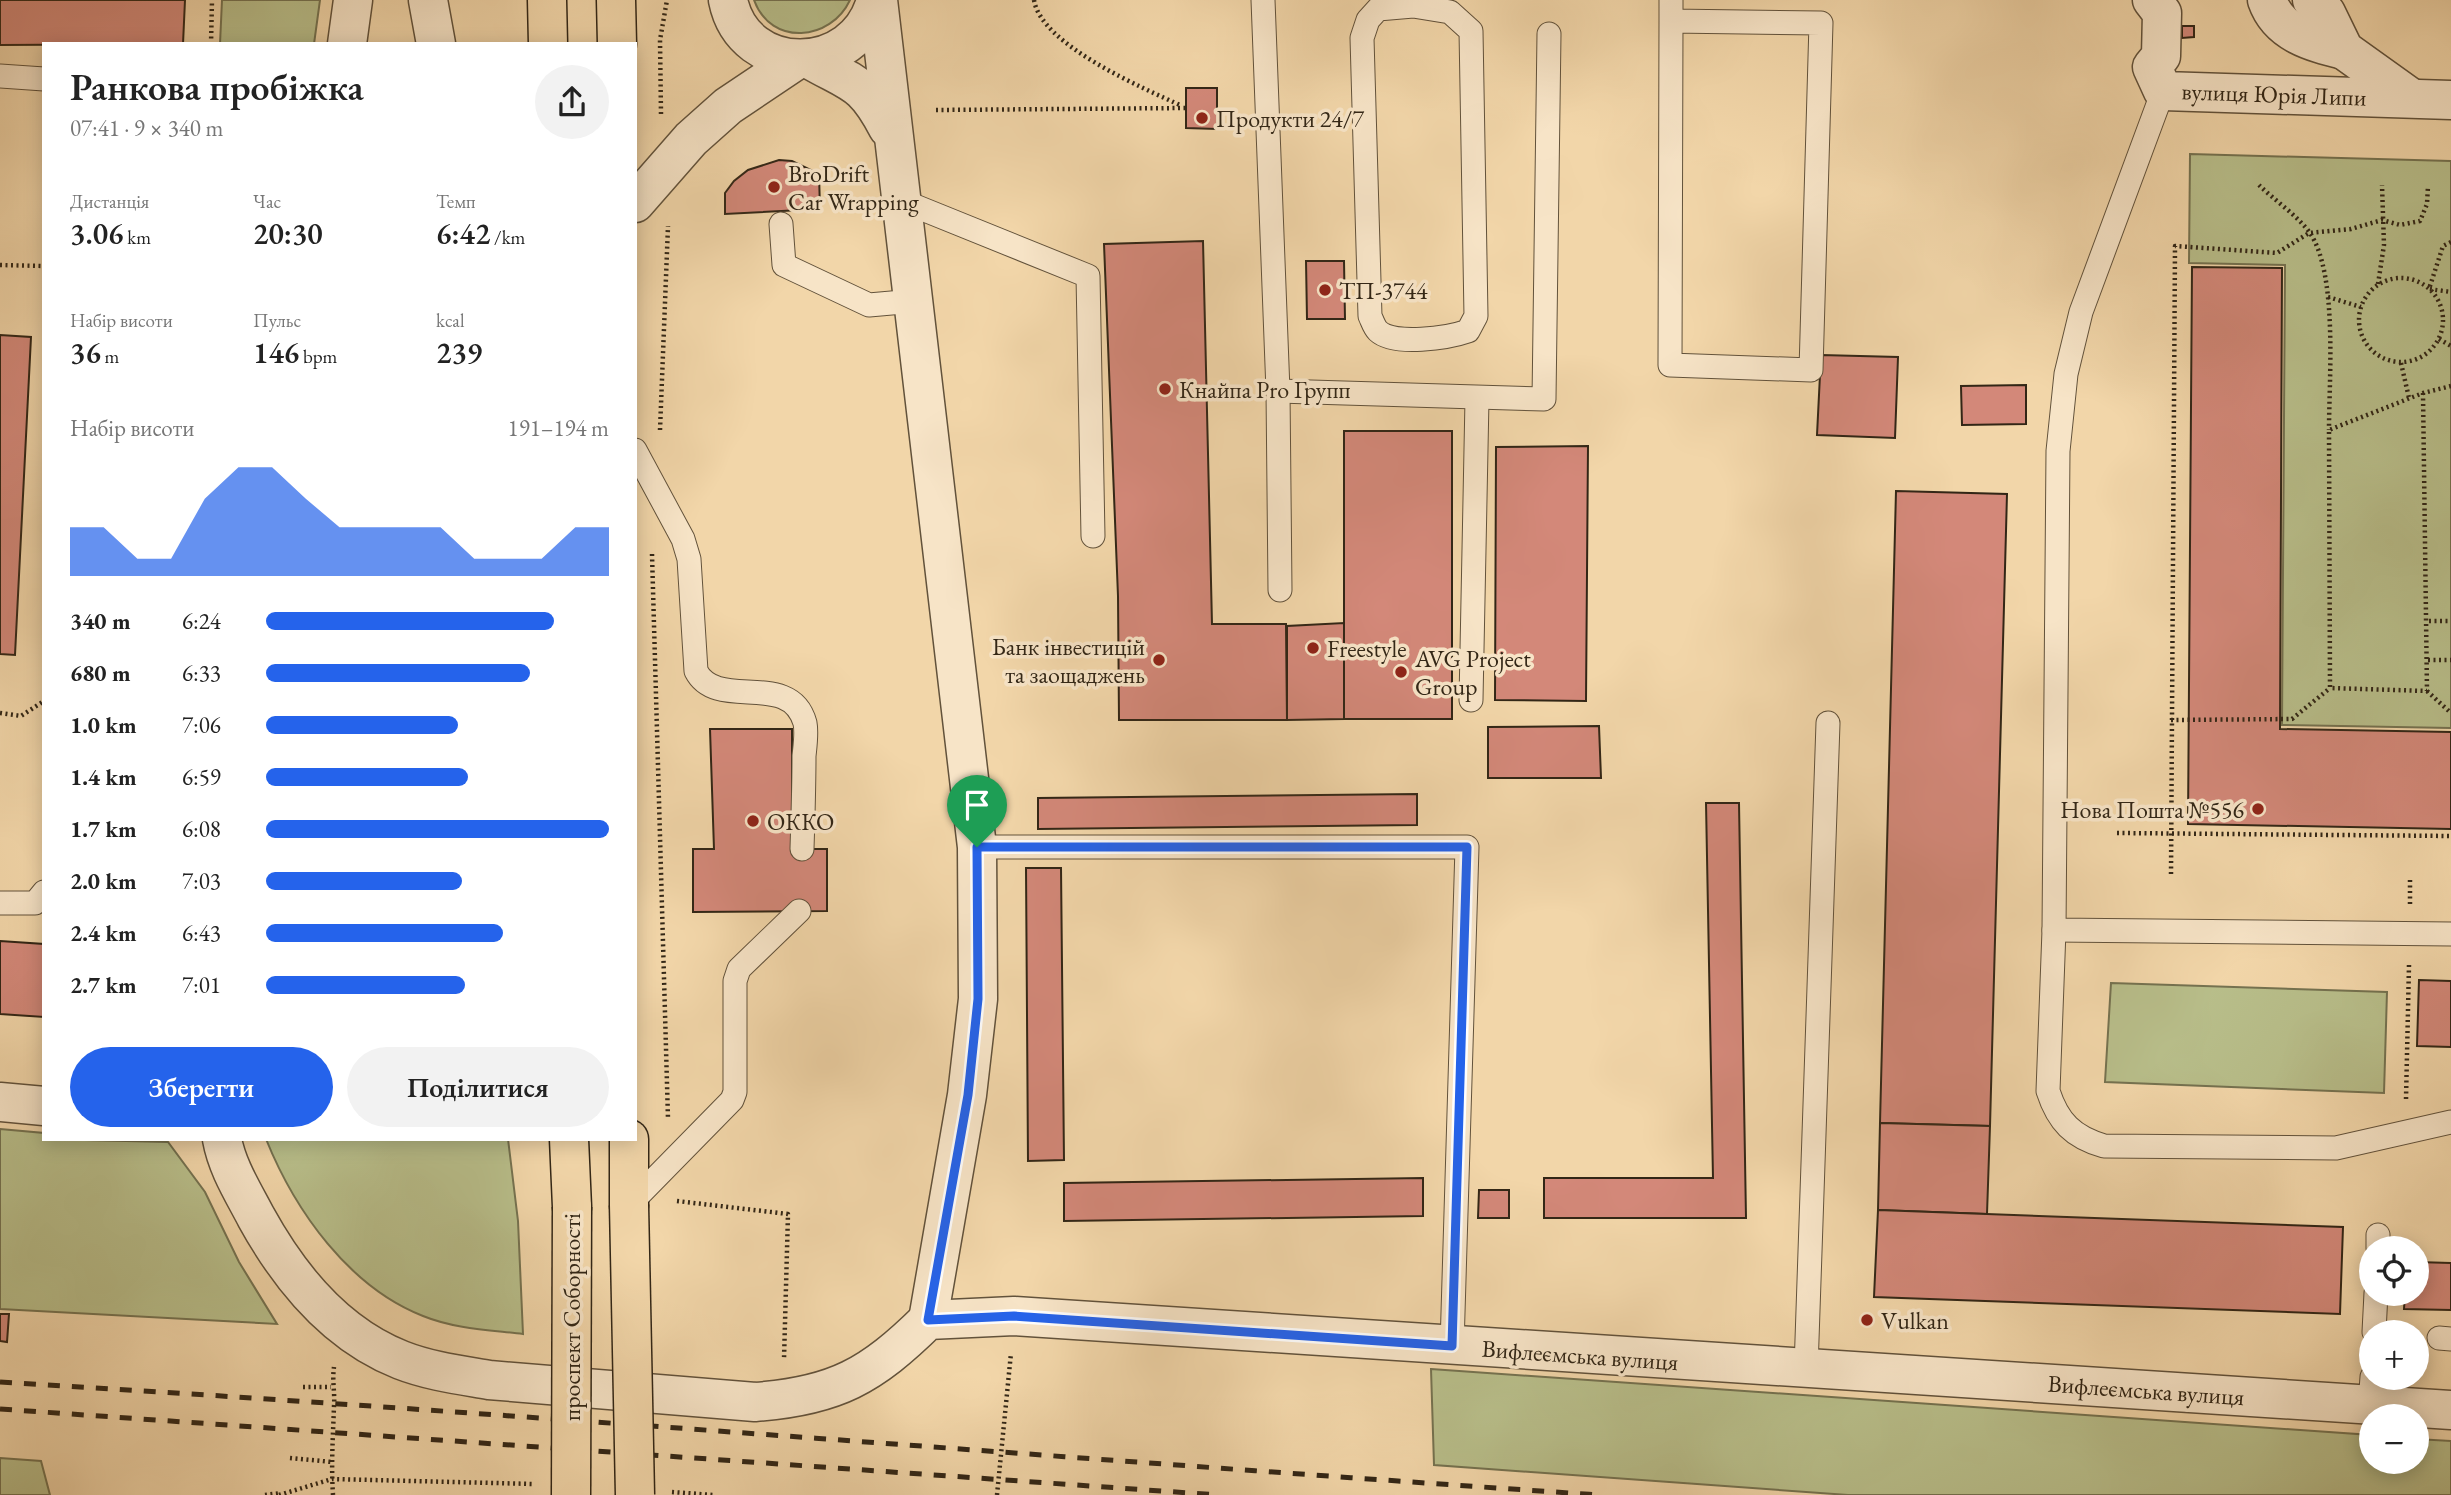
<!DOCTYPE html>
<html lang="uk">
<meta charset="utf-8">
<style>
body{margin:0;font-family:"EB Garamond",serif;background:#f2f2f2;color:#222;height:100vh;display:flex;flex-direction:column;font-size:26px;white-space:nowrap}
*{box-sizing:border-box;margin:0}
p{font-size:23px;color:#767676}
.icon{flex:none;width:38px;height:38px;fill:none;stroke:currentColor;stroke-width:2;stroke-linecap:round;stroke-linejoin:round}
.map{position:relative;flex:1;overflow:hidden}
.drawer{position:absolute;left:42px;top:42px;width:595px;height:1099px;display:flex;flex-direction:column;background:#fff;border-radius:0px;box-shadow:0 4px 18px #0003}
.drawer>*{flex:none}
.tools{position:absolute;left:2359px;top:1236px;display:grid;gap:14px}
.tools a{display:grid;place-items:center;width:70px;height:70px;border-radius:50%;background:#fff;box-shadow:0 4px 18px #0003;font-size:35px}
.pin{position:absolute;display:grid;place-items:center;width:60px;height:60px;color:#fff;margin:-72px -30px;border-radius:50% 50% 50% 0;rotate:-45deg;box-shadow:0 0 7px #0007}
.pin .icon{rotate:45deg}
.round{display:grid;place-items:center;flex:none;width:74px;height:74px;border-radius:37px;background:#f2f2f2}
.head{display:flex;align-items:center;justify-content:space-between;height:119px;padding:0 28px}
h1{font-size:38px;font-weight:600;line-height:52px}
.stats{display:grid;grid-template-columns:repeat(3,1fr);gap:10px;height:119px;padding:7px 28px}
.stats div{display:grid;align-content:center}
.stats b{font-size:30px;font-weight:600}
.stats small{font-size:19px;font-weight:400}
.stats p{font-size:19px}
.chart{height:196px;padding:14px 28px}
.chart p{display:flex;justify-content:space-between}
.chart svg{width:100%;height:126px;margin-top:7px;fill:#2563eb;opacity:.7}
.primary-button{display:flex;gap:14px;margin-top:auto;padding:14px 28px}
.primary-button a{flex:1;height:80px;border-radius:42px;background:#2563eb;color:#fff;font-size:28px;font-weight:600;line-height:80px;text-align:center}
.primary-button a+a{background:#f2f2f2;color:#222}
ul{padding:0 28px;list-style:none;font-size:23px}
li{display:grid;grid-template-columns:112px 84px 1fr;align-items:center;height:52px}
li i{height:18px;border-radius:9px;background:#2563eb}
.map>svg:first-child{display:block}
.green{fill:#b8be8a;stroke:#757250;stroke-width:2}
.building{fill:#d38879;stroke:#322616;stroke-width:2}
.lines{fill:none;stroke-linecap:round;stroke-linejoin:round}
.service-casing{stroke:#62523b;stroke-width:25}
.minor-casing{stroke:#62523b;stroke-width:41}
.tertiary-casing{stroke:#62523b;stroke-width:41}
.trunk-casing{stroke:#322616;stroke-width:41}
.path{stroke:#322616;stroke-width:4.5;stroke-dasharray:2 3.5;stroke-linecap:butt}
.service{stroke:#f7e4c7;stroke-width:23}
.minor{stroke:#f7e4c7;stroke-width:38}
.tertiary{stroke:#f7e4c7;stroke-width:38}
.trunk{stroke:#f2d6a9;stroke-width:38}
.rail{stroke:#322616;stroke-width:5;stroke-dasharray:12 12;stroke-linecap:butt}
.trunk-bridge-casing{stroke:#322616;stroke-width:41;stroke-linecap:butt}
.trunk-bridge{stroke:#f2d6a9;stroke-width:38}
.route-casing{stroke:#fff;stroke-width:14}
.route{stroke:#2563eb;stroke-width:9}
.poi-dot{fill:#8f2418;stroke:#f7e4c7;stroke-width:2.5}
.labels{text-anchor:middle;dominant-baseline:central;stroke-width:7;stroke-linejoin:round;paint-order:stroke}
.street-label{font-size:24px;fill:#322616;stroke:#f7e4c7}
.poi-label{font-size:24px;fill:#322616;stroke:#f7e4c7;text-anchor:start}
</style>
<div class="map">
<svg width="2451" height="1495" viewBox="0 0 2451 1495">
<rect width="100%" height="100%" fill="#f2d6a9"/>
<filter id="stains"><feTurbulence type="fractalNoise" baseFrequency=".00286" numOctaves="4"/><feColorMatrix values="0 0 0 0 .2 0 0 0 0 .09 0 0 0 0 .02 0 0 0 .5 -.17"/></filter>
<radialGradient id="worn" r=".72"><stop offset=".6" stop-color="#630" stop-opacity="0"/><stop offset="1" stop-color="#630" stop-opacity=".3"/></radialGradient>
<g class="green">
<path d="M222,0H320L314,44H220Z"/>
<path d="M754,0H850C831,41 771,47 754,0Z"/>
<path d="M2190,154L2451,161V728L2282,725L2285,265L2189,263Z"/>
<path d="M2111,983L2387,992L2384,1093L2105,1082Z"/>
<path d="M0,1129L44,1133V1139L168,1142L205,1192L239,1262L277,1324L0,1309Z"/>
<path d="M266,1139H508L518,1221L523,1334C490,1330 455,1329 423,1316C349,1287 295,1211 266,1139Z"/>
<path d="M1431,1369L2371,1435V1461H2417V1439L2451,1441V1495H1848L1434,1465Z"/>
<path d="M0,1458L41,1461L50,1495H0Z"/>
</g>
<g class="building">
<path d="M0,0H185L183,44L0,45Z"/>
<path d="M2182,26H2194V37L2182,38Z"/>
<path d="M1186,88H1217V129L1186,128Z"/>
<path d="M779,160L792,161L819,174L820,209L725,214V193L734,181L748,170Z"/>
<path d="M1203,241L1212,624H1286L1287,720H1119L1118,596L1104,244Z"/>
<path d="M1306,261H1344L1345,319H1307Z"/>
<path d="M2192,267L2282,268L2280,729L2451,732V829L2188,824Z"/>
<path d="M0,335L31,337L15,655L0,654Z"/>
<path d="M1821,355L1898,357L1895,438L1817,435Z"/>
<path d="M2026,385V424L1962,425L1961,386Z"/>
<rect x="1344" y="431" width="108" height="288"/>
<path d="M1588,446L1586,701L1495,700L1496,447Z"/>
<path d="M1896,491L2007,494L1990,1126L1880,1123Z"/>
<path d="M1344,623V719L1287,720V626Z"/>
<path d="M1599,726L1601,778H1488V727Z"/>
<path d="M710,729H792V849H827V911L693,912V849H714Z"/>
<path d="M1417,794V825L1038,829V798Z"/>
<path d="M1706,803H1739L1746,1218H1544V1178H1713Z"/>
<path d="M1026,868H1061L1064,1160L1028,1161Z"/>
<path d="M0,941L44,944V1017L0,1014Z"/>
<path d="M2419,980L2451,981V1047L2417,1046Z"/>
<path d="M1880,1123L1990,1126L1987,1214L1878,1210Z"/>
<path d="M1423,1178V1216L1064,1221V1183Z"/>
<path d="M1479,1190H1509V1218H1478Z"/>
<path d="M1878,1210L2343,1227L2340,1314L1874,1297Z"/>
<path d="M2417,1262L2451,1263V1310L2404,1309L2405,1293H2417Z"/>
<path d="M0,1314H9L7,1342L0,1341Z"/>
</g>
<g class="lines">
<defs>
<g id="service">
<path d="M1263,0L1278,391L1280,590"/>
<path d="M1413,6L1450,12L1471,31L1476,316L1468,331C1448,338 1394,346 1378,331C1374,327 1372,320 1370,316L1362,38L1368,20L1378,9Z"/>
<path d="M1671,21L1821,23L1811,370L1670,365L1671,21V0"/>
<path d="M0,76L44,79"/>
<path d="M2163,91L2081,312L2066,374L2058,451L2054,930L2451,934"/>
<path d="M900,200L1088,276L1093,536"/>
<path d="M781,224L784,265L869,305L914,301"/>
<path d="M1278,391L1544,399L1549,34"/>
<path d="M635,450L683,539L689,559L696,671C717,712 790,669 805,723C807,733 805,746 804,756C804,787 803,818 802,849"/>
<path d="M1471,700L1477,399"/>
<path d="M977,847H1467L1452,1346"/>
<path d="M0,903H35L44,892"/>
<path d="M2054,930L2048,1091C2058,1122 2073,1137 2104,1146L2336,1148L2451,1122"/>
<path d="M629,1205L732,1100L735,1092V981L739,969L799,911"/>
<path d="M2378,1248V1235"/>
<path d="M2374,1332L2376,1293"/>
<path d="M2439,1338L2451,1339"/>
<path d="M1806,1369L1828,723"/>
<path d="M2370,1404L2372,1377"/>
</g>
<g id="minor">
<path d="M428,0L436,44"/>
<path d="M2152,0L2162,13L2161,56L2152,67L2163,91L2451,100"/>
<path d="M2267,0C2279,34 2312,42 2344,50"/>
<path d="M2312,0L2326,13L2344,50L2411,98"/>
<path d="M347,44L353,0"/>
<path d="M0,1102L44,1106"/>
</g>
<g id="tertiary">
<path d="M728,0C744,79 856,77 876,0"/>
<path d="M878,0L977,847L978,999L967,1095L928,1320"/>
<path d="M809,59C852,84 863,80 888,128"/>
<path d="M635,203L691,139L728,106L798,59"/>
<path d="M222,1139C227,1167 243,1192 256,1217C289,1277 335,1334 401,1360C429,1371 460,1375 489,1380L755,1402C836,1396 871,1376 928,1320L1014,1316L2451,1410"/>
</g>
<g id="trunk">
<path d="M547,0L548,44"/>
<path d="M616,0L617,44"/>
<path d="M569,1139L572,1207"/>
<path d="M629,1139V1205"/>
</g>
</defs>
<use href="#service" class="service-casing"/>
<use href="#minor" class="minor-casing"/>
<use href="#tertiary" class="tertiary-casing"/>
<use href="#trunk" class="trunk-casing"/>
<g class="path">
<path d="M1034,0C1041,45 1143,88 1182,106"/>
<path d="M211,44L212,0"/>
<path d="M936,110L1186,108"/>
<path d="M661,114L660,40L667,0"/>
<path d="M2259,185C2274,200 2297,215 2310,233C2338,275 2329,379 2329,430"/>
<path d="M2451,242L2443,246L2429,289L2451,292"/>
<path d="M0,265L44,266"/>
<circle cx="2401" cy="320" r="42"/>
<path d="M2378,284L2384,245L2382,185"/>
<path d="M2328,297L2361,307"/>
<path d="M2439,339L2451,346"/>
<path d="M2401,363L2409,398"/>
<path d="M2423,393L2427,691L2330,688L2329,430L2423,393L2451,386"/>
<path d="M660,430L668,226"/>
<path d="M652,554L668,1119"/>
<path d="M2429,621H2451"/>
<path d="M2428,660H2451"/>
<path d="M2427,691L2451,713"/>
<path d="M0,713L21,716L44,701"/>
<path d="M2171,720L2292,719L2330,688"/>
<path d="M2117,833L2451,836"/>
<path d="M2171,874L2175,246L2277,253L2309,233L2351,229L2382,220L2400,225L2420,221L2427,204L2428,186"/>
<path d="M2410,904V878"/>
<path d="M2406,1099L2409,965"/>
<path d="M677,1201L788,1214L784,1359"/>
<path d="M303,1387H331"/>
<path d="M290,1458L332,1462"/>
<path d="M672,1492L713,1495"/>
<path d="M265,1495L281,1493"/>
<path d="M279,1495L332,1479L534,1484"/>
<path d="M333,1495C331,1465 333,1436 334,1406C335,1392 332,1381 334,1367"/>
<path d="M997,1495L1011,1353"/>
</g>
<use href="#service" class="service"/>
<use href="#minor" class="minor"/>
<use href="#tertiary" class="tertiary"/>
<use href="#trunk" class="trunk"/>
<g class="rail">
<path d="M0,1382C533,1414 1066,1459 1599,1495"/>
<path d="M0,1409L1218,1495"/>
</g>
<defs>
<g id="trunk-bridge">
<path d="M629,1205L635,1495"/>
<path d="M571,1495L572,1207"/>
</g>
</defs>
<use href="#trunk-bridge" class="trunk-bridge-casing"/>
<use href="#trunk-bridge" class="trunk-bridge"/>
</g>
<g class="lines">
<defs>
<path id="route" d="M977,847H1467L1452,1346L1014,1316L928,1320L968,1095L978,999Z"/>
</defs>
<use href="#route" class="route-casing"/>
<use href="#route" class="route"/>
</g>
<g class="poi-dot">
<circle cx="1202" cy="118" r="7"/>
<circle cx="774" cy="187" r="7"/>
<circle cx="1325" cy="290" r="7"/>
<circle cx="1165" cy="389" r="7"/>
<circle cx="1313" cy="648" r="7"/>
<circle cx="1159" cy="660" r="7"/>
<circle cx="1401" cy="672" r="7"/>
<circle cx="2258" cy="809" r="7"/>
<circle cx="753" cy="821" r="7"/>
<circle cx="1867" cy="1320" r="7"/>
</g>
<g class="labels">
<g class="street-label">
<text transform="translate(2274 94) rotate(2)">вулиця Юрія Липи</text>
<text transform="translate(571 1317) rotate(-90)">проспект Соборності</text>
<text transform="translate(1580 1355) rotate(4)">Вифлеємська вулиця</text>
<text transform="translate(2146 1390) rotate(4)">Вифлеємська вулиця</text>
</g>
<g class="poi-label">
<text x="1216" y="118">Продукти 24/7</text>
<text x="788" y="173">BroDrift<tspan x="788" dy="28">Car Wrapping</tspan></text>
<text x="1339" y="290">ТП-3744</text>
<text x="1179" y="389">Кнайпа Pro Групп</text>
<text x="1145" y="646" text-anchor="end">Банк інвестицій<tspan x="1145" dy="28">та заощаджень</tspan></text>
<text x="1327" y="648">Freestyle</text>
<text x="1415" y="658">AVG Project<tspan x="1415" dy="28">Group</tspan></text>
<text x="2244" y="809" text-anchor="end">Нова Пошта №556</text>
<text x="767" y="821">ОККО</text>
<text x="1881" y="1320">Vulkan</text>
</g>
</g>
<rect width="100%" height="100%" filter="url(#stains)"/>
<rect width="100%" height="100%" fill="url(#worn)"/>
</svg>
<div class="tools">
<a><svg class="icon" aria-label="locate" viewBox="0 0 24 24"><circle cx="12" cy="12" r="6"/><path d="M12 2v4M12 18v4M2 12h4M18 12h4"/></svg></a>
<a>+</a>
<a>−</a>
</div>
<div class="pin" style="left:977px;top:847px;background:#1e9e55"><svg class="icon" aria-label="arrive" viewBox="0 0 24 24"><path d="M6 21V4h12l-3 4 3 4H6"/></svg></div>
<section class="drawer">
<div class="head"><div><h1>Ранкова пробіжка</h1><p>07:41 · 9 × 340 m</p></div><a class="round"><svg class="icon" aria-label="share" viewBox="0 0 24 24"><path d="M12 15V3M7 8l5-5 5 5M5 13v7h14v-7"/></svg></a></div>
<div class="stats">
<div><p>Дистанція</p><b>3.06<small> km</small></b></div>
<div><p>Час</p><b>20:30</b></div>
<div><p>Темп</p><b>6:42<small> /km</small></b></div>
</div>
<div class="stats">
<div><p>Набір висоти</p><b>36<small> m</small></b></div>
<div><p>Пульс</p><b>146<small> bpm</small></b></div>
<div><p>kcal</p><b>239</b></div>
</div>
<div class="chart"><p><span>Набір висоти</span>191–194 m</p>
<svg viewBox="0 0 160 44" preserveAspectRatio="none"><path d="M0 44V27L10 27L20 38L30 38L40 17L50 6L60 6L70 17L80 27L90 27L100 27L110 27L120 38L130 38L140 38L150 27L160 27V44z"/></svg>
</div>
<ul>
<li><b>340 m</b>6:24<i style="width:84%"></i></li>
<li><b>680 m</b>6:33<i style="width:77%"></i></li>
<li><b>1.0 km</b>7:06<i style="width:56%"></i></li>
<li><b>1.4 km</b>6:59<i style="width:59%"></i></li>
<li><b>1.7 km</b>6:08<i style="width:100%"></i></li>
<li><b>2.0 km</b>7:03<i style="width:57%"></i></li>
<li><b>2.4 km</b>6:43<i style="width:69%"></i></li>
<li><b>2.7 km</b>7:01<i style="width:58%"></i></li>
</ul>
<div class="primary-button"><a>Зберегти</a><a>Поділитися</a></div>
</section>
</div>
